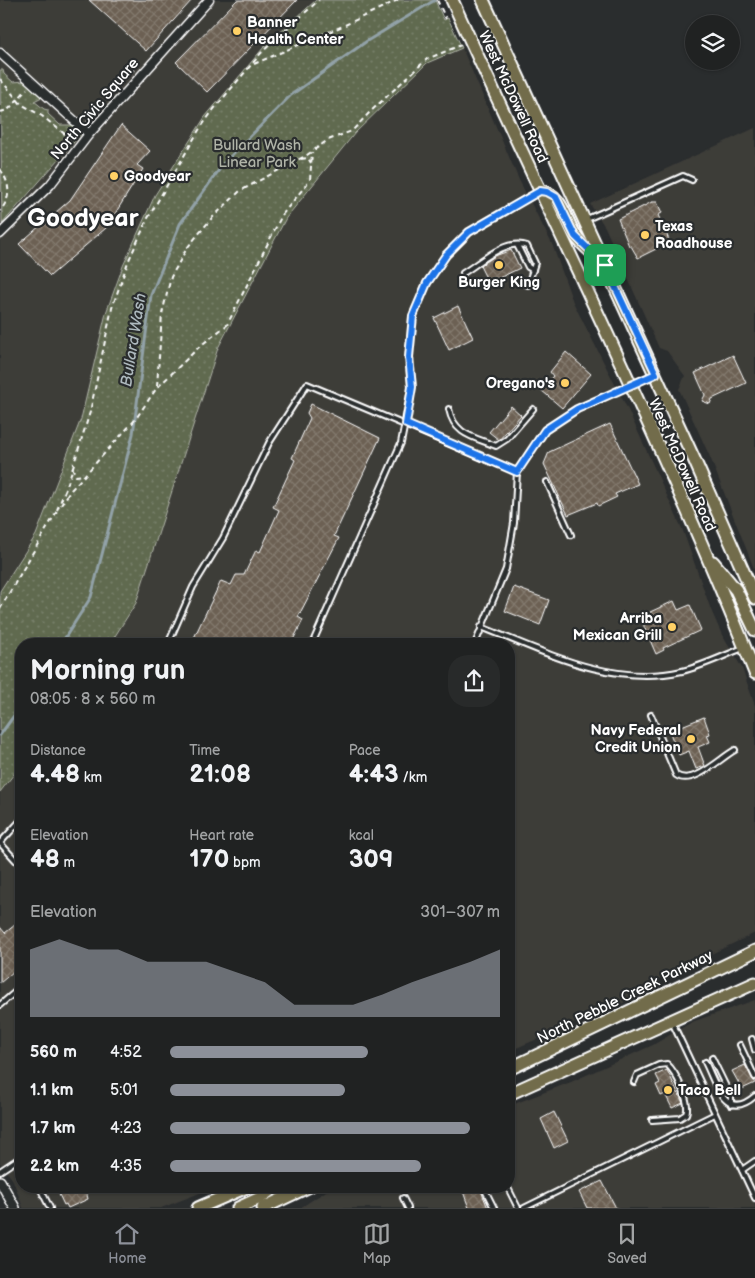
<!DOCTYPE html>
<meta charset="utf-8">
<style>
body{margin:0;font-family:"Balsamiq Sans",sans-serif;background:#282a2a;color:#f1f3f6;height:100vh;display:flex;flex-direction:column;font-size:19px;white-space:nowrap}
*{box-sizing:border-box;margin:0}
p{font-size:16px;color:#a2a4a5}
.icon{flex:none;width:28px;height:28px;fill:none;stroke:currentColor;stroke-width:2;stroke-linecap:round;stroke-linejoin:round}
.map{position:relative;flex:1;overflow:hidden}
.sheet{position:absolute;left:15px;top:638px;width:500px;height:555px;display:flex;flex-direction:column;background:#202222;border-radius:20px;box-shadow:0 1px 4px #0004,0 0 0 1px #3d3f40}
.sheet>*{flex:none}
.tools{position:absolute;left:685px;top:15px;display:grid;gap:10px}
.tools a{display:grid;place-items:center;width:55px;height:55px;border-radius:50%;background:#202222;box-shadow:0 1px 4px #0004,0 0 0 1px #3d3f40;font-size:25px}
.pin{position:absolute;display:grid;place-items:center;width:42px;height:42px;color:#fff;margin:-21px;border-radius:10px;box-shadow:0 2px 8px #0006}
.round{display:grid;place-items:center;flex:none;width:52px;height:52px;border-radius:20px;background:#282a2a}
.headline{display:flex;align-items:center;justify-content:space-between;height:85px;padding:0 15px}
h1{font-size:28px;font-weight:700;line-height:38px}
.figures{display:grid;grid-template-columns:repeat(3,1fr);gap:8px;height:85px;padding:5px 15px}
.figures div{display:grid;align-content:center}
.figures b{font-size:25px;font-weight:700}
.figures small{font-size:14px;font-weight:400}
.figures p{font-size:14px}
.chart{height:140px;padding:10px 15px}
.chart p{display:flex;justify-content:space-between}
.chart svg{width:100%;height:90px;margin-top:5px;fill:#8c9099;opacity:.7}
ul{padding:0 15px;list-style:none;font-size:16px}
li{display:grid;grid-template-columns:80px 60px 1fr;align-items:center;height:38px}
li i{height:12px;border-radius:6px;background:#8c9099}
.tabs{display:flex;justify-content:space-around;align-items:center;height:70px;border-top:1px solid #3d3f40;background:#202222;font-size:14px;color:#a2a4a5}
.tabs a{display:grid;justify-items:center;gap:2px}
.tabs .on{color:#8c9099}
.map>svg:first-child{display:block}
.built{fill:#3e3d39}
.green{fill:url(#green-dots);stroke:#b0b4a8}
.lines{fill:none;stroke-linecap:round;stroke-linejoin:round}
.stream{stroke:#92a2a8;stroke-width:3}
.building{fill:url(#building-cross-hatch);stroke:#fff}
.service-casing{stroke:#fff;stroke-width:8}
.minor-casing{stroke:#fff;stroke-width:11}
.tertiary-casing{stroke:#fff;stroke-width:12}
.primary-casing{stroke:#fff;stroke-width:15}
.path{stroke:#fff;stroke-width:2;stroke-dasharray:5 4;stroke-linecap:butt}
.service{stroke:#2a2d2e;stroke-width:4}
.minor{stroke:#2a2d2e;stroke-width:8}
.tertiary{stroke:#2a2d2e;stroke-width:9}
.primary{stroke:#726c4b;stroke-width:11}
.route-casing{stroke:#fff;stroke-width:10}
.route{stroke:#1a73e8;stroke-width:6}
.poi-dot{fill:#ffd166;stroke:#2a2d2e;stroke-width:2}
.labels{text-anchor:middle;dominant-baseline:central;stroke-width:4.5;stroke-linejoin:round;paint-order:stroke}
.poi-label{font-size:15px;font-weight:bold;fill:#fff;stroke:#2a2d2e;text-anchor:start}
.street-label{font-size:15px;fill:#fff;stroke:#2a2d2e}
.park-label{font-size:15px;fill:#b0b4a8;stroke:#2a2d2e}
.water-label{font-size:16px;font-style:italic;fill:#aeb9be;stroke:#2a2d2e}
.town-label{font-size:25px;font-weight:bold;fill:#fff;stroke:#2a2d2e}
</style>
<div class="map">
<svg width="755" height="1208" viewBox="0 0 755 1208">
<defs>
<pattern id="green-dots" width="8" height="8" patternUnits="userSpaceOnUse" patternTransform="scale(1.25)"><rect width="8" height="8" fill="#606a50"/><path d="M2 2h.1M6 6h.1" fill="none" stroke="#78806a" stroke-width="1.8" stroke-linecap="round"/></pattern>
<pattern id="building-cross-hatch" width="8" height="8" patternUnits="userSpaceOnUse" patternTransform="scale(1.25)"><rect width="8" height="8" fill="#6c6153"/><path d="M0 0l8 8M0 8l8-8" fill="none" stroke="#82796d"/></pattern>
</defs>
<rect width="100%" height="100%" fill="#2a2d2e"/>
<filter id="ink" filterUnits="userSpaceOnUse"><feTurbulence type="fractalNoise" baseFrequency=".02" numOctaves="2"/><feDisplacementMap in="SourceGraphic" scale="10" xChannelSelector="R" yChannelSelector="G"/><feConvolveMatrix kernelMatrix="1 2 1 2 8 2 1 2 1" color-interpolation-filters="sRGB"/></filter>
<g filter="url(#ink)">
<g class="built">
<path d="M0,0H315L264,47L205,117L155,195L123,266L106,313L81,419L36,535L0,591Z"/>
<path d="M462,48L519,180L552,244L573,302L628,410L683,531L711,610L722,635L742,668L755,706V933L657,980L623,1003L509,1051V644H110L135,605L218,348L286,218L355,133L427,63Z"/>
<path d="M755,128V571L710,457L679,389L685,376L667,351L659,348L605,227L590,204Z"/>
<path d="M21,765V1186H218L161,1208H23L13,1180L0,1163V792Z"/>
<path d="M755,1000V1208H300L334,1186H509V1106L571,1082L653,1045L692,1022Z"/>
</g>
<g class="green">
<path d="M316,0H435L444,20L448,18L462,48L427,63L355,133L286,218L218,348L136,603L110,644H21V765L0,792V591L36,535L81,419L106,313L123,266L155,195L205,117L264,47Z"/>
<path d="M0,70H3L4,74L13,82L25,81L42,97L34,101L44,109L48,110V114L60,125H73L82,133L2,224Z"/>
</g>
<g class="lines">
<g class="stream">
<path d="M61,644L91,597L133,434L151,295L180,224L224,163L291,95L367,41L435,0"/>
<path d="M0,735L21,706"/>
</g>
</g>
<g class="building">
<path d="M89,0H192L146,51Z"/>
<path d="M237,0H297L207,92L176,62Z"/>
<path d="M121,125L150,151L137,165L143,169L106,228L50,276L19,244L70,200Z"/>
<path d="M652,202H657L662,213L658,215L670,242L638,258L631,246H629L618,219Z"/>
<path d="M511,250L520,268L497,279L495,278L487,280L480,266L495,256Z"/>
<path d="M458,306L473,338L449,350L434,318Z"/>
<path d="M566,352L591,374L562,408L541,390L553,376L550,372Z"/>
<path d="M733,355L746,383L712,399L710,404L702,401L705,395L695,373Z"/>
<path d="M311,404L380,438L334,536L339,538L298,617L303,620L291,644H191L221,581L231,585L236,575H244L256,550L260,552L279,510L273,507L295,460L292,458L310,418L307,413Z"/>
<path d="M511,406L521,415L499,440L489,432Z"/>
<path d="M610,424L638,484L615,494L617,497L598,506L597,503L568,515L544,464L549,452Z"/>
<path d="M514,587L549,600L540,625L505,611Z"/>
<path d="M674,601L678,610L690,605L701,630L663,648L664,650L656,654L643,624L653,619L650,612Z"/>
<path d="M704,717L710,734L707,735L710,742L698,747L705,766L696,769L689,751L679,755L669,731Z"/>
<path d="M21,920V965L0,983V927L5,933Z"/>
<path d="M745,1065L755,1083L742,1089L732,1071Z"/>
<path d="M667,1070L683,1103L672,1108L665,1094L661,1096L656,1085L660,1083L656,1075Z"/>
<path d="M554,1112L568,1141L554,1148L541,1119Z"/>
<path d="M602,1181L616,1208H587L579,1192Z"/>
<path d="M55,1186H85L88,1199L68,1208L66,1204L64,1205Z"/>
<path d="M461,1186H479L488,1208H469Z"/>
</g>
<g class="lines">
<defs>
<g id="service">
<path d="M587,219L683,176L692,180"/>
<path d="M517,245L528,267L533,270"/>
<path d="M463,273C480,263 505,238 527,246L535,263L528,285"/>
<path d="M449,409C454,435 474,437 496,446L507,439L533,409"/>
<path d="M547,482L571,535"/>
<path d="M481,627C545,652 612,687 682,671C703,666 723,656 743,648"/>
<path d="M168,644L193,587L223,538L269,443L307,384L517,472"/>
<path d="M312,644L401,443L412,387L409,357L413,316L427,283L446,255L469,232L538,192"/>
<path d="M475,644L506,569L514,523L517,472L545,430L577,409L653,375"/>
<path d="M651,715L676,775C693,787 720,758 735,750"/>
<path d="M0,843L21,866"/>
<path d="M0,843L21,820"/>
<path d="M0,1005L21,987"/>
<path d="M672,1022L755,1198"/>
<path d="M752,1039L755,1050"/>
<path d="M740,1045L755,1077"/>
<path d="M712,1058L731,1097V1105"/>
<path d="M705,1062C716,1084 725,1122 755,1096"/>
<path d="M634,1082L637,1075L659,1065L667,1064C676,1072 691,1103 686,1114L680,1118L652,1120"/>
<path d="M742,1170L755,1161"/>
<path d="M0,1171L21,1157"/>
<path d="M39,1186L50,1208"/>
<path d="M483,1186L494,1208"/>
<path d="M507,1186L518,1208"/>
<path d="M403,1198L408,1208"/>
<path d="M524,1208L715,1114"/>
</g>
<g id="minor">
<path d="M0,53L89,134"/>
<path d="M0,234L50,185L89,134L209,0"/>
</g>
<path id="tertiary" d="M0,1181L15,1208"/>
<g id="primary">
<path d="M452,0C553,223 665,445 755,673"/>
<path d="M483,0L694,459L755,598"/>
<path d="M540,191C562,193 565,220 575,235C581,244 592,252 600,260"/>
<path d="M713,562L736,590L755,630"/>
<path d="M509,1069L755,951"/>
<path d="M509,1094L755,983"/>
<path d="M198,1208L249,1186"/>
<path d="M238,1208L260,1198L276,1186"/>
<path d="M263,1208L310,1186"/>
</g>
</defs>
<use href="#service" class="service-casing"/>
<use href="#minor" class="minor-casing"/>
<use href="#tertiary" class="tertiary-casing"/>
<use href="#primary" class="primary-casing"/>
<g class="path">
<path d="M437,0L446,19"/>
<path d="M254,64L345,25L398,0"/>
<path d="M0,79L21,104L42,116L71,139L77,132"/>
<path d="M0,112L8,110L27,89"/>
<path d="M94,113L137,66"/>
<path d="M87,122L94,113L95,114"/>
<path d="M301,159L308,158L311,163"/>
<path d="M0,169C10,183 12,197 0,211"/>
<path d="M157,386L162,314L171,277L187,248L211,219L240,191L307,155L328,140L352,131L370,112L427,59L461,45"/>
<path d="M72,467L76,476L84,475"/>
<path d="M61,505L71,490L135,420L156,389L200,346L227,325L282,215L310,180L312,152"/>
<path d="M57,510L67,486L90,412L112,308L128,262L148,218L199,130L214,109L262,52L319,0"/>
<path d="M0,609L57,511"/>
</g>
<use href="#service" class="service"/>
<use href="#minor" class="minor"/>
<use href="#tertiary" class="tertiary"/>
<use href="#primary" class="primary"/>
</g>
</g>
<g class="lines" filter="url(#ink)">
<defs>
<path id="route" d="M540,191L547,192L556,197L575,236L605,265L656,374L577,409L545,430L517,472L406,424L412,387L409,357L413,316L427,283L446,255L469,232Z"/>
</defs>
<use href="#route" class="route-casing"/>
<use href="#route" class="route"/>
</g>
<g class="poi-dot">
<circle cx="237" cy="31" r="5"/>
<circle cx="114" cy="176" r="5"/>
<circle cx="645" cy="235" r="5"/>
<circle cx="499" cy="265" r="5"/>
<circle cx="565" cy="383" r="5"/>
<circle cx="672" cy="627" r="5"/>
<circle cx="691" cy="739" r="5"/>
<circle cx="668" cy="1090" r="5"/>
</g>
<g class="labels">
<g class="poi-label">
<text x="247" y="22">Banner<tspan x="247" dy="17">Health Center</tspan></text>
<text x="124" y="176">Goodyear</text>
<text x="655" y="226">Texas<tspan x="655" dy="17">Roadhouse</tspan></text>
<text x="499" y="282" text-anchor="middle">Burger King</text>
<text x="555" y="383" text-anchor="end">Oregano's</text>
<text x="662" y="618" text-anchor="end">Arriba<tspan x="662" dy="17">Mexican Grill</tspan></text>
<text x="681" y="730" text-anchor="end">Navy Federal<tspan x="681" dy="17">Credit Union</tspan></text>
<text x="678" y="1090">Taco Bell</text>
</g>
<g class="street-label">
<text transform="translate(513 97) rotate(65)">West McDowell Road</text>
<text transform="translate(95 109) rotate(-50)">North Civic Square</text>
<text transform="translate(682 465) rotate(66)">West McDowell Road</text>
<text transform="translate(625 997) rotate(-26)">North Pebble Creek Parkway</text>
</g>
<g class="park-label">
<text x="257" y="145">Bullard Wash<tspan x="257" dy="17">Linear Park</tspan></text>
</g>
<g class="water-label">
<text transform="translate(134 340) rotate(-81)">Bullard Wash</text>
</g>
<g class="town-label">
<text x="83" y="218">Goodyear</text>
</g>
</g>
</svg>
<div class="tools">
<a><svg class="icon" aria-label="layers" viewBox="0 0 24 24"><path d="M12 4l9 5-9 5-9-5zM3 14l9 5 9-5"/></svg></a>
</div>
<div class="pin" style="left:605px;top:265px;background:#1e9e55"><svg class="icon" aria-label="arrive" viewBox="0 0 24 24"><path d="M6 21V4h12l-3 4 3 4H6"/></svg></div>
<section class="sheet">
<div class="headline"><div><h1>Morning run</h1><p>08:05 · 8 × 560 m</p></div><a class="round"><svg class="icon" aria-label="share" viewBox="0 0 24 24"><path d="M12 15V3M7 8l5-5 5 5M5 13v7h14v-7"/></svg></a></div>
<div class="figures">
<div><p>Distance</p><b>4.48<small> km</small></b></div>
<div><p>Time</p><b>21:08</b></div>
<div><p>Pace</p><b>4:43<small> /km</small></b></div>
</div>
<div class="figures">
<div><p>Elevation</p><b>48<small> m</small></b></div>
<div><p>Heart rate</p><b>170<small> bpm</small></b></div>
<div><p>kcal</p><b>309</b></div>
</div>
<div class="chart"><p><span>Elevation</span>301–307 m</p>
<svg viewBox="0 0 160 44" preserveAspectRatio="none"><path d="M0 44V11L10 6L20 11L30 11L40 17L50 17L60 17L70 22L80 27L90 38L100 38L110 38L120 33L130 27L140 22L150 17L160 11V44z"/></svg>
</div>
<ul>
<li><b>560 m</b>4:52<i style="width:60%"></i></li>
<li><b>1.1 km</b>5:01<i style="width:53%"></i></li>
<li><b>1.7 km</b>4:23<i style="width:91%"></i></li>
<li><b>2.2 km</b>4:35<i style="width:76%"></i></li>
</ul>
</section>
</div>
<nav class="tabs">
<a class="on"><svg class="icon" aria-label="home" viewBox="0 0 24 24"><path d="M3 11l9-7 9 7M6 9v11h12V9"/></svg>Home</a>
<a><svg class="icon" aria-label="map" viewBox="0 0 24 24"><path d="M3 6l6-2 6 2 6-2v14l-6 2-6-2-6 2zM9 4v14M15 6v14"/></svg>Map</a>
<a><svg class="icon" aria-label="saved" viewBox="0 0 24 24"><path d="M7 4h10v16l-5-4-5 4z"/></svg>Saved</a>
</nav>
